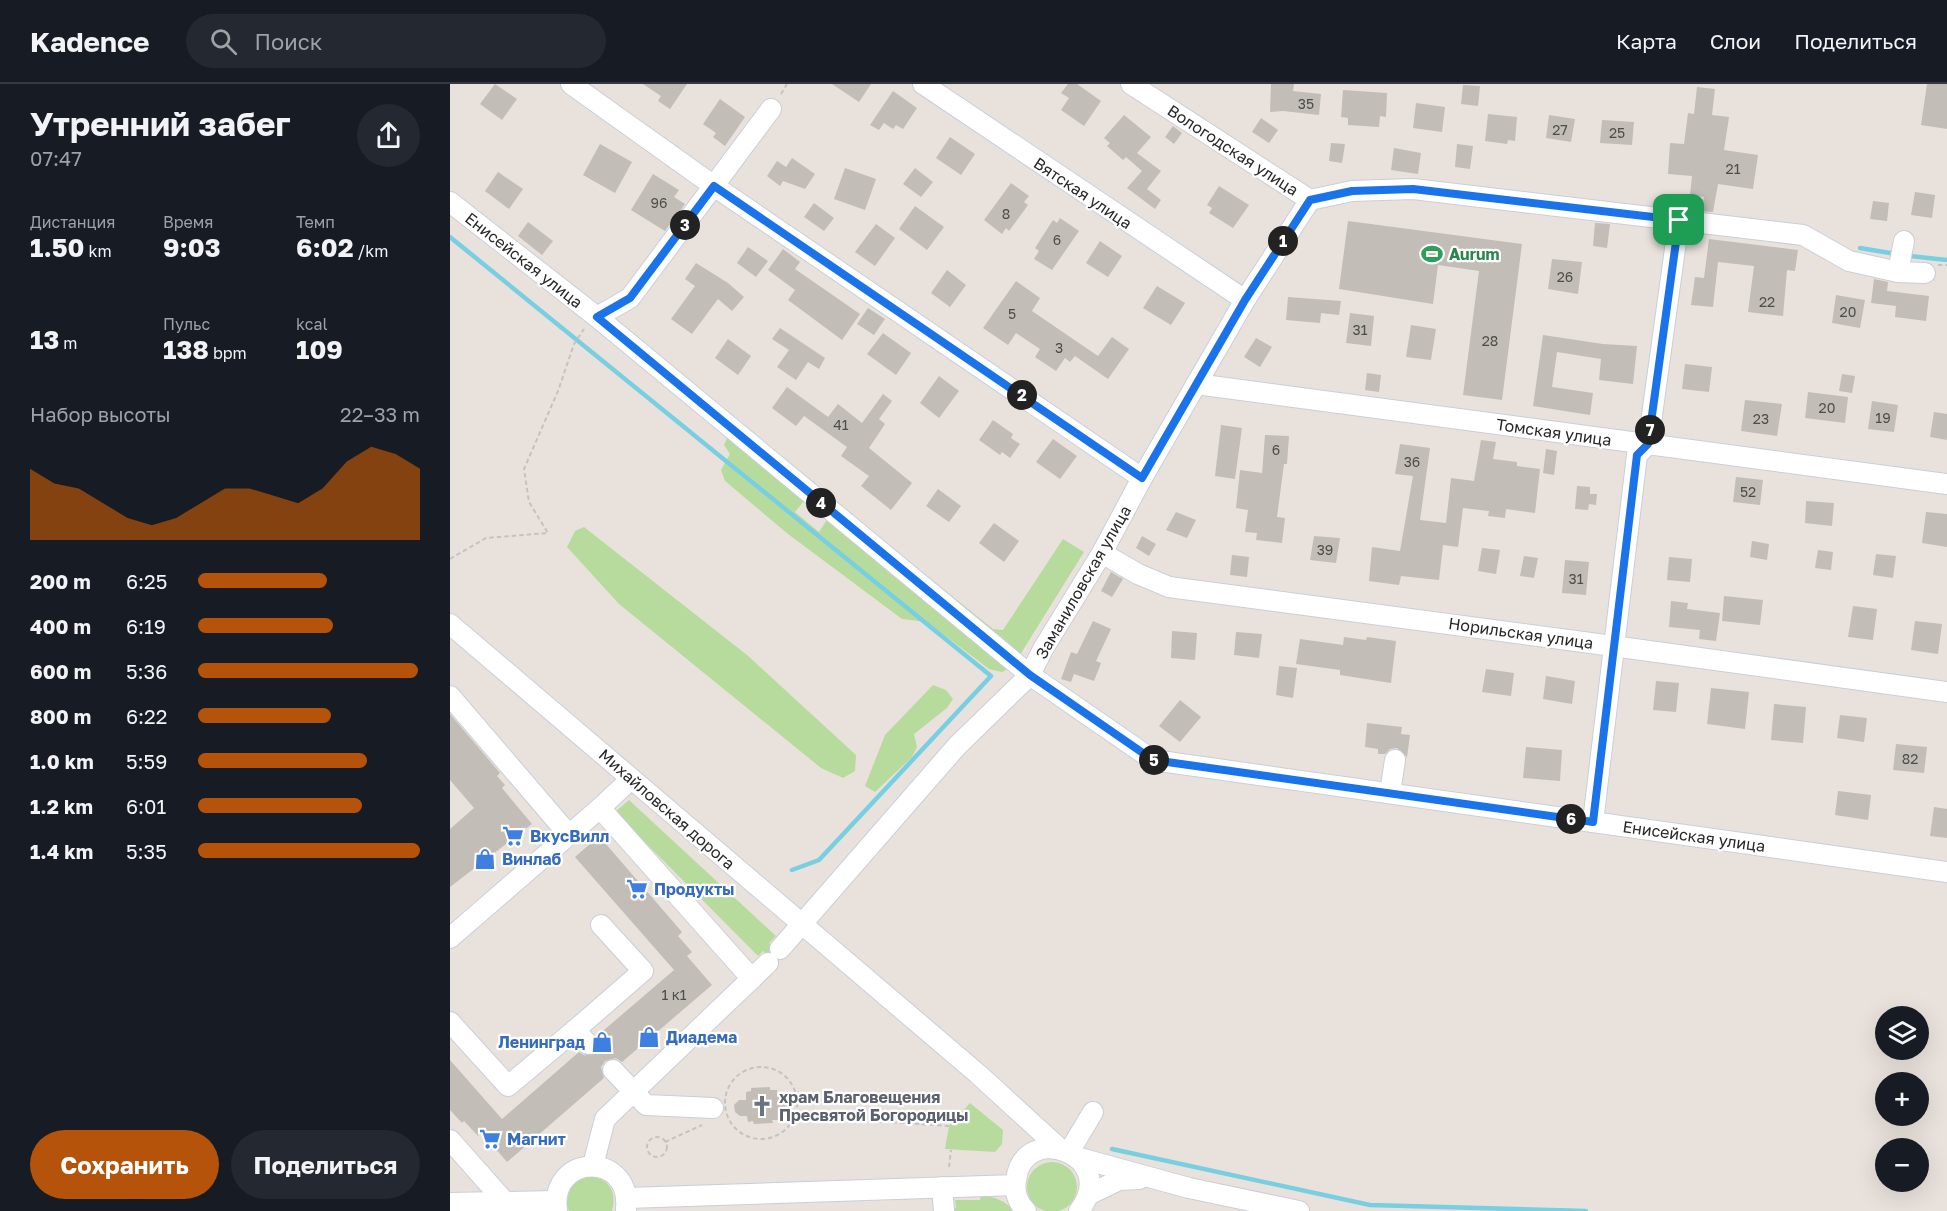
<!DOCTYPE html>
<html lang="ru">
<meta charset="utf-8">
<style>
body{margin:0;font-family:"Golos Text",sans-serif;background:#242831;color:#f1f3f6;height:100vh;display:flex;flex-direction:column;font-size:22px;white-space:nowrap}
*{box-sizing:border-box;margin:0}
p{font-size:20px;color:#9ea1a6}
.icon{flex:none;width:33px;height:33px;fill:none;stroke:currentColor;stroke-width:2;stroke-linecap:round;stroke-linejoin:round}
.map{position:relative;flex:1;overflow:hidden}
.side{display:flex;flex-direction:column;background:#171b24;width:450px}
.side>*{flex:none}
.fabs{position:absolute;left:1425px;top:922px;display:grid;gap:12px}
.fabs a{display:grid;place-items:center;width:54px;height:54px;border-radius:50%;background:#171b24;box-shadow:0 6px 24px #0002;font-size:30px}
.pin{position:absolute;display:grid;place-items:center;width:51px;height:51px;color:#fff;margin:-26px;border-radius:12px;box-shadow:0 3px 9px #0006}
.km{position:absolute;width:30px;height:30px;margin:-15px;border-radius:50%;background:#222;color:#fff;font-size:16px;line-height:30px;text-align:center}
.round{display:grid;place-items:center;flex:none;width:63px;height:63px;border-radius:32px;background:#242831}
.overview{display:flex;align-items:center;justify-content:space-between;height:102px;padding:0 30px}
h1{font-size:33px;font-weight:700;line-height:45px}
.figures{display:grid;grid-template-columns:repeat(3,1fr);gap:9px;height:102px;padding:6px 30px}
.figures div{display:grid;align-content:center}
.figures b{font-size:26px;font-weight:700}
.figures small{font-size:16px;font-weight:400}
.figures p{font-size:16px}
.chart{height:168px;padding:12px 30px}
.chart p{display:flex;justify-content:space-between}
.chart svg{width:100%;height:108px;margin-top:6px;fill:#b45309;opacity:.7}
.cta{display:flex;gap:12px;margin-top:auto;padding:12px 30px}
.cta a{flex:1;height:69px;border-radius:36px;background:#b45309;color:#fff;font-size:24px;font-weight:700;line-height:69px;text-align:center}
.cta a+a{background:#242831;color:#f1f3f6}
ul{padding:0 30px;list-style:none;font-size:20px}
li{display:grid;grid-template-columns:96px 72px 1fr;align-items:center;height:45px}
li i{height:15px;border-radius:8px;background:#b45309}
header{display:flex;align-items:center;gap:36px;box-sizing:border-box;height:84px;padding:0 30px;background:#171b24;border-bottom:2px solid #363941}
header strong{font-size:28px}
nav{display:flex;gap:33px;margin-inline-start:auto;font-size:21px}
.search{width:420px;height:54px;background:#242831;display:flex;align-items:center;gap:15px;box-sizing:border-box;padding:0 21px;border-radius:33px;color:#9ea1a6;font-size:22px}
main{display:flex;flex:1;min-height:0}
.map>svg:first-child{display:block}
.green{fill:#b7db9d}
.lines{fill:none;stroke-linecap:round;stroke-linejoin:round}
.stream{stroke:#78cfe2;stroke-width:4.5}
.building{fill:#c2bdb7}
.minor-tunnel{stroke:#c2bdb8;stroke-width:20;stroke-dasharray:20 10;stroke-linecap:butt}
.minor-casing{stroke:#caced9;stroke-width:22}
.path{stroke:#c3c3c3;stroke-width:2;stroke-dasharray:4.5 3;stroke-linecap:butt}
.minor{stroke:#fff;stroke-width:20}
.route-casing{stroke:#fff;stroke-width:12}
.route{stroke:#1a73e8;stroke-width:8}
.labels{text-anchor:middle;dominant-baseline:central;stroke-width:4.5;stroke-linejoin:round;paint-order:stroke}
.number-label{font-size:14px;fill:#4e4d4c}
.street-label{font-size:16px;fill:#282828;stroke:#fff}
.leisure-label{font-size:16px;font-weight:bold;fill:#27864d;stroke:#fff;text-anchor:start}
.shop-label{font-size:16px;font-weight:bold;fill:#366cbe;stroke:#fff;text-anchor:start}
.worship-label{font-size:16px;font-weight:bold;fill:#5b616d;stroke:#fff;text-anchor:start}
</style>
<header>
<strong>Kadence</strong>
<div class="search"><svg class="icon" aria-label="search" viewBox="0 0 24 24"><circle cx="10" cy="10" r="6"/><path d="M15 15l6 6"/></svg>Поиск</div>
<nav><a>Карта</a><a>Слои</a><a>Поделиться</a></nav>
</header>
<main>
<section class="side">
<div class="overview"><div><h1>Утренний забег</h1><p>07:47</p></div><a class="round"><svg class="icon" aria-label="share" viewBox="0 0 24 24"><path d="M12 15V3M7 8l5-5 5 5M5 13v7h14v-7"/></svg></a></div>
<div class="figures">
<div><p>Дистанция</p><b>1.50<small> km</small></b></div>
<div><p>Время</p><b>9:03</b></div>
<div><p>Темп</p><b>6:02<small> /km</small></b></div>
</div>
<div class="figures">
<div><b>13<small> m</small></b></div>
<div><p>Пульс</p><b>138<small> bpm</small></b></div>
<div><p>kcal</p><b>109</b></div>
</div>
<div class="chart"><p><span>Набор высоты</span>22–33 m</p>
<svg viewBox="0 0 160 44" preserveAspectRatio="none"><path d="M0 44V15L10 21L20 23L30 29L40 35L50 38L60 35L70 29L80 23L90 23L100 26L110 29L120 23L130 12L140 6L150 9L160 15V44z"/></svg>
</div>
<ul>
<li><b>200 m</b>6:25<i style="width:58%"></i></li>
<li><b>400 m</b>6:19<i style="width:61%"></i></li>
<li><b>600 m</b>5:36<i style="width:99%"></i></li>
<li><b>800 m</b>6:22<i style="width:60%"></i></li>
<li><b>1.0 km</b>5:59<i style="width:76%"></i></li>
<li><b>1.2 km</b>6:01<i style="width:74%"></i></li>
<li><b>1.4 km</b>5:35<i style="width:100%"></i></li>
</ul>
<div class="cta"><a>Сохранить</a><a>Поделиться</a></div>
</section>
<div class="map">
<svg width="1497" height="1127" viewBox="0 0 1497 1127">
<rect width="100%" height="100%" fill="#e9e2dc"/>
<g class="green">
<path d="M277,354L289,361L348,411L354,417L345,428L369,448L380,431L414,441L543,545L553,546L613,455L634,468L563,582L552,588L539,585L477,538L452,535L338,450L275,397L271,386L280,370L274,361Z"/>
<path d="M134,443L297,571L406,671L405,687L393,694L371,684L169,520L117,463L125,447Z"/>
<path d="M483,601L496,606L503,615L497,624L464,650L467,663L462,673L425,708L415,702L435,651Z"/>
<path d="M179,716L326,852L319,859L333,871L327,879L313,867L308,872L165,728Z"/>
<path d="M520,1019L553,1046L552,1060L545,1068L495,1065L499,1042Z"/>
<circle cx="602" cy="1103" r="25"/>
<path d="M142,1092C160,1096 167,1109 162,1127H119C111,1108 123,1094 142,1092Z"/>
<path d="M531,1112C544,1112 555,1117 565,1127H500L499,1125L506,1124L505,1116H530Z"/>
</g>
<g class="lines">
<g class="stream">
<path d="M0,153L541,592L369,776L342,786"/>
<path d="M1410,164L1446,170"/>
<path d="M1460,172L1497,176"/>
<path d="M662,1065L920,1121L1136,1127"/>
</g>
</g>
<g class="building">
<path d="M45,0L67,15L52,36L30,20Z"/>
<path d="M193,0H237L220,25L208,17L211,12Z"/>
<path d="M382,0H421L409,18Z"/>
<path d="M618,0H627L651,17L634,42L611,26L619,14L611,9Z"/>
<path d="M821,0H844L843,7L871,10L869,31L833,27L820,28Z"/>
<path d="M1477,0H1497V45L1471,41Z"/>
<path d="M1013,1L1030,2L1028,22L1011,20Z"/>
<path d="M1247,3L1265,5L1262,31L1279,33L1274,66L1308,71L1303,105L1268,100L1263,128L1251,127L1254,113L1240,111L1242,92L1218,90L1220,59L1234,60L1238,29L1244,30Z"/>
<path d="M893,6L937,9L936,33L930,32L929,43L898,41V34L891,33Z"/>
<path d="M443,7L467,24L453,45L446,41L443,45L434,39L429,46L420,41Z"/>
<path d="M270,15L295,33L275,62L263,53L266,49L253,40Z"/>
<path d="M966,19L995,23L992,48L963,44Z"/>
<path d="M1038,30L1067,33L1065,57L1058,56L1057,60L1035,57Z"/>
<path d="M674,31L701,53L687,69L711,87L697,105L711,116L705,125L677,104L692,87L676,73L673,76L657,62L660,59L654,54Z"/>
<path d="M1099,31L1125,35L1121,58L1096,54Z"/>
<path d="M811,34L828,46L819,59L802,48Z"/>
<path d="M1152,36L1184,38L1182,61L1150,59Z"/>
<path d="M723,42L732,49L724,60L715,53Z"/>
<path d="M500,53L525,70L511,91L486,74Z"/>
<path d="M881,59L895,60L892,79L879,77Z"/>
<path d="M150,60L182,78L165,109L133,91Z"/>
<path d="M1007,60L1023,62L1020,85L1005,83Z"/>
<path d="M944,64L971,69L968,90L941,86Z"/>
<path d="M342,74L365,90L355,105L333,97L330,102L317,92L327,77L336,83Z"/>
<path d="M395,84L426,95L415,126L384,115Z"/>
<path d="M465,84L483,98L471,113L453,100Z"/>
<path d="M48,88L73,105L59,125L35,107Z"/>
<path d="M203,90L229,106L224,113L235,120L215,147L181,126Z"/>
<path d="M561,99L579,112L574,118L578,121L559,147L556,144L552,150L534,136Z"/>
<path d="M769,102L799,121L783,144L759,129L762,124L757,121Z"/>
<path d="M1465,108L1485,111L1482,134L1461,131Z"/>
<path d="M1423,117L1439,119L1437,137L1420,135Z"/>
<path d="M364,119L384,134L374,147L354,133Z"/>
<path d="M465,122L494,143L477,166L449,145Z"/>
<path d="M610,134L629,147L602,186L584,175L589,167L585,164L603,136L607,139Z"/>
<path d="M898,137L1072,160L1052,316L1013,311L1029,187L988,181L983,220L889,205Z"/>
<path d="M78,138L103,157L92,171L68,152Z"/>
<path d="M1145,139L1160,140L1157,164L1143,162Z"/>
<path d="M426,140L445,154L425,182L405,168Z"/>
<path d="M1259,155L1348,166L1345,187L1337,186L1333,232L1298,228L1304,182L1268,178L1263,223L1241,221L1245,193L1254,194Z"/>
<path d="M650,157L672,172L658,193L636,179Z"/>
<path d="M298,163L318,177L306,193L287,179Z"/>
<path d="M333,165L350,178L345,185L410,230L392,256L338,216L345,206L318,186Z"/>
<path d="M1102,175L1132,178L1128,210L1098,205Z"/>
<path d="M246,179L278,199L294,213L282,227L268,215L242,250L221,235L245,202L235,195Z"/>
<path d="M497,186L516,201L500,223L481,209Z"/>
<path d="M1424,195L1438,198L1437,207L1479,212L1476,237L1445,233L1446,222L1421,219Z"/>
<path d="M566,197L590,214L582,227L648,272L662,253L679,265L658,295L625,272L620,278L615,274L606,287L585,273L590,265L566,249L558,261L533,244Z"/>
<path d="M707,202L735,219L721,241L693,224Z"/>
<path d="M1386,211L1415,216L1410,244L1382,239Z"/>
<path d="M838,213L891,217L889,231L871,229L870,239L836,236Z"/>
<path d="M418,224L435,235L424,251L407,240Z"/>
<path d="M900,229L924,232L921,262L896,259Z"/>
<path d="M961,241L986,245L981,276L956,273Z"/>
<path d="M330,244L375,274L369,285L358,278L346,296L327,283L339,266L322,255Z"/>
<path d="M433,249L461,269L446,291L417,270Z"/>
<path d="M1093,251L1153,260L1187,262L1183,300L1149,296L1151,275L1107,268L1102,303L1143,309L1140,331L1083,322Z"/>
<path d="M806,254L822,263L810,283L794,273Z"/>
<path d="M278,255L301,272L288,291L265,274Z"/>
<path d="M1235,280L1262,283L1259,308L1232,305Z"/>
<path d="M917,289L931,291L929,308L915,306Z"/>
<path d="M1392,290L1405,292L1402,309L1389,307Z"/>
<path d="M489,292L509,307L489,334L470,319Z"/>
<path d="M337,303L378,333L388,320L412,339L433,310L442,317L429,335L435,340L419,364L462,399L441,426L411,402L419,392L391,372L397,363L354,332L346,342L322,324Z"/>
<path d="M1358,308L1398,313L1395,339L1355,334Z"/>
<path d="M1295,316L1332,320L1327,352L1291,347Z"/>
<path d="M1422,317L1448,321L1444,348L1418,345Z"/>
<path d="M1484,328L1497,330V356L1480,353Z"/>
<path d="M543,336L563,350L561,354L570,360L560,374L552,368L550,371L529,356Z"/>
<path d="M771,341L792,344L785,395L765,392Z"/>
<path d="M815,351L839,352L837,380H834L827,433L835,434L832,459L806,456L807,449L795,448L798,426L786,424L790,386L812,389Z"/>
<path d="M603,355L627,372L610,395L586,378Z"/>
<path d="M1031,356L1046,358L1043,375L1067,378V382L1090,385L1085,429L1056,425L1055,434L1038,432L1039,427L1013,424L1008,463L993,461L989,496L951,492L949,501L919,497L922,463L950,467L963,392L945,390L950,360L980,364L970,436L996,439L1001,394L1024,397Z"/>
<path d="M1096,365L1107,367L1104,391L1093,389Z"/>
<path d="M1286,393L1313,396L1310,421L1283,418Z"/>
<path d="M1127,402L1140,403V410H1147L1146,421L1139,420L1138,426L1125,425Z"/>
<path d="M488,405L511,422L499,438L476,422Z"/>
<path d="M1356,417L1384,419L1382,442L1355,439Z"/>
<path d="M726,428L746,436L737,454L716,446Z"/>
<path d="M1476,428L1497,430V463L1472,459Z"/>
<path d="M544,439L569,457L554,478L529,459Z"/>
<path d="M692,452L706,460L699,472L686,464Z"/>
<path d="M864,452L890,454L886,479L860,476Z"/>
<path d="M1302,457L1319,460L1317,476L1300,473Z"/>
<path d="M1032,464L1050,466L1046,490L1028,487Z"/>
<path d="M1368,466L1383,468L1381,486L1365,484Z"/>
<path d="M1426,470L1446,472L1443,494L1423,491Z"/>
<path d="M782,471L799,473L797,493L780,491Z"/>
<path d="M1074,472L1088,474L1084,494L1070,492Z"/>
<path d="M1219,473L1242,475L1240,498L1217,496Z"/>
<path d="M1115,476L1139,478L1136,511L1112,509Z"/>
<path d="M661,488L673,495L662,513L651,507Z"/>
<path d="M1274,512L1313,516L1310,541L1272,537Z"/>
<path d="M1221,517L1238,519L1237,525L1270,529L1266,557L1249,555L1250,546L1219,543Z"/>
<path d="M1403,522L1427,525L1423,556L1398,553Z"/>
<path d="M643,537L661,545L646,577L651,579L644,597L624,590L621,598L611,595L621,568L627,570Z"/>
<path d="M1465,537L1492,540L1488,570L1461,566Z"/>
<path d="M722,547L747,549L745,576L721,574Z"/>
<path d="M786,548L812,550L809,574L784,571Z"/>
<path d="M894,553L916,556L917,553L946,557L941,599L890,591V586L846,580L850,555L893,561Z"/>
<path d="M829,582L847,584L843,614L826,611Z"/>
<path d="M1036,585L1064,589L1061,612L1032,608Z"/>
<path d="M1096,592L1125,597L1122,620L1093,615Z"/>
<path d="M1206,597L1229,599L1226,628L1203,626Z"/>
<path d="M1261,604L1299,608L1295,645L1257,640Z"/>
<path d="M730,616L751,633L730,658L709,642Z"/>
<path d="M1324,620L1356,623L1353,659L1321,656Z"/>
<path d="M0,630L50,689L47,692L55,701L52,704L82,740L0,803V745L24,724L0,696Z"/>
<path d="M1390,631L1417,634L1414,658L1387,654Z"/>
<path d="M917,639L952,643L951,650L960,651L957,673L947,664L940,665L935,670H928V665L915,663Z"/>
<path d="M1446,660L1477,663L1474,689L1443,686Z"/>
<path d="M1076,663L1112,666L1110,697L1073,694Z"/>
<path d="M1388,707L1421,711L1418,736L1385,731Z"/>
<path d="M1484,723L1497,725V754L1480,752Z"/>
<path d="M149,752L232,848L228,852L242,868L237,872L262,901L172,978L166,974L155,977L151,983L154,994L57,1078L32,1049L28,1052L14,1037L12,1039L0,1026V976L52,1035L129,968L135,972L146,969L150,963L147,952L224,886L125,773Z"/>
<path d="M320,1003V1006H327V1013L335,1012L340,1016L341,1023L336,1028H328L329,1036H322L323,1039L304,1040L303,1037L298,1038L297,1032H290L285,1028L284,1021L289,1016H296V1008L301,1007V1004Z"/>
</g>
<g class="lines">
<path class="minor-tunnel" d="M138,960L163,986"/>
<defs>
<g id="minor">
<path d="M121,0L264,102L692,394"/>
<path d="M473,0L795,216"/>
<path d="M681,0L860,116L902,107L963,105L1353,151L1399,177L1448,188L1475,189"/>
<path d="M0,118L147,233L580,591L703,676L1497,788"/>
<path d="M1448,188L1454,157"/>
<path d="M147,233L180,214L321,25"/>
<path d="M746,300L1497,400"/>
<path d="M652,469L688,490L719,503L1163,562L1497,608"/>
<path d="M0,540L528,990L610,1065"/>
<path d="M0,612L119,751"/>
<path d="M940,709L945,676"/>
<path d="M150,724L302,895"/>
<path d="M1143,738L1187,371L1198,360L1229,136"/>
<path d="M0,854L150,724L181,695"/>
<path d="M330,865L507,662L580,591L593,565L652,469L692,394L795,216L860,116"/>
<path d="M0,938L58,1002L125,946"/>
<path d="M138,960L125,946L193,887L151,841"/>
<path d="M163,986L196,1021L263,1024"/>
<path d="M0,1056L55,1118"/>
<path d="M619,1068L643,1028"/>
<path d="M626,1073L739,1104L849,1127"/>
<path d="M143,1081L155,1035L318,879"/>
<path d="M492,1103L494,1127"/>
<path d="M638,1111L669,1096L689,1095"/>
<path d="M177,1114L565,1101"/>
<path d="M0,1119L106,1117"/>
<path d="M107,1127C99,1069 182,1067 176,1125"/>
<path d="M576,1127C568,1119 564,1108 566,1097C572,1035 672,1071 629,1127"/>
</g>
</defs>
<use href="#minor" class="minor-casing"/>
<g class="path">
<path d="M331,10L337,0"/>
<path d="M1488,181H1497"/>
<path d="M0,475L36,454L98,449L79,418L74,385L108,307L124,260L134,245"/>
<circle cx="311" cy="1019" r="36"/>
<path d="M345,1032L499,1042"/>
<circle cx="207" cy="1063" r="10"/>
<path d="M215,1058L252,1041"/>
<path d="M499,1083L501,1066"/>
</g>
<use href="#minor" class="minor"/>
</g>
<g class="lines">
<defs>
<path id="route" d="M264,102L692,394L795,216L860,116L902,107L963,105L1229,136L1198,360L1187,371L1143,738L703,676L580,591L147,233L180,214Z"/>
</defs>
<use href="#route" class="route-casing"/>
<use href="#route" class="route"/>
</g>
<defs>
<symbol id="stadium-bare" viewBox="-9 -9 18 18"><path d="M0-5a6.5 5 0 1 0 0 10a6.5 5 0 1 0 0-10ZM-3.5-1.8h7v3.6h-7Z" fill="#2e9e5b" stroke="#fff" stroke-width="2.5" paint-order="stroke"/></symbol>
<symbol id="supermarket-bare" viewBox="-9 -9 18 18"><path d="M-6-5.5h2.5l.6 2H6L4.5 2H-2.5L-4.4-4H-6ZM-1.5 3.2a1.3 1.3 0 1 0 .1 0ZM3 3.2a1.3 1.3 0 1 0 .1 0Z" fill="#3f7fe0" stroke="#fff" stroke-width="2.5" paint-order="stroke"/></symbol>
<symbol id="shop-bare" viewBox="-9 -9 18 18"><path d="M-5-2.5h2.3a2.7 3.5 0 0 1 5.4 0H5L5.5 6h-11ZM-1.5-2.5h3a1.5 2.3 0 0 0-3 0Z" fill="#3f7fe0" stroke="#fff" stroke-width="2.5" paint-order="stroke"/></symbol>
<symbol id="church-bare" viewBox="-9 -9 18 18"><path d="M-1.2-6h2.4v3.5h3.3v2.4h-3.3V6h-2.4V-.1h-3.3v-2.4h3.3Z" fill="#6b7280" stroke="#fff" stroke-width="2.5" paint-order="stroke"/></symbol>
</defs>
<g fill-rule="evenodd">
<use href="#stadium-bare" x="967" y="155" width="30" height="30"/>
<use href="#supermarket-bare" x="48" y="737" width="30" height="30"/>
<use href="#shop-bare" x="20" y="760" width="30" height="30"/>
<use href="#supermarket-bare" x="172" y="790" width="30" height="30"/>
<use href="#shop-bare" x="184" y="938" width="30" height="30"/>
<use href="#shop-bare" x="137" y="943" width="30" height="30"/>
<use href="#church-bare" x="297" y="1007" width="30" height="30"/>
<use href="#supermarket-bare" x="25" y="1040" width="30" height="30"/>
</g>
<g class="labels">
<g class="number-label">
<text x="856" y="19">35</text>
<text x="1110" y="45">27</text>
<text x="1167" y="48">25</text>
<text x="1283" y="84">21</text>
<text x="209" y="118">96</text>
<text x="556" y="129">8</text>
<text x="607" y="155">6</text>
<text x="1115" y="192">26</text>
<text x="1317" y="217">22</text>
<text x="1398" y="227">20</text>
<text x="562" y="229">5</text>
<text x="910" y="245">31</text>
<text x="1040" y="256">28</text>
<text x="609" y="263">3</text>
<text x="1377" y="323">20</text>
<text x="1433" y="333">19</text>
<text x="1311" y="334">23</text>
<text x="391" y="340">41</text>
<text x="826" y="365">6</text>
<text x="962" y="377">36</text>
<text x="1298" y="407">52</text>
<text x="875" y="465">39</text>
<text x="1126" y="494">31</text>
<text x="1460" y="674">82</text>
<text x="224" y="910">1 к1</text>
</g>
<g class="street-label">
<text transform="translate(783 66) rotate(33)">Вологодская улица</text>
<text transform="translate(633 109) rotate(34)">Вятская улица</text>
<text transform="translate(74 176) rotate(38)">Енисейская улица</text>
<text transform="translate(1104 348) rotate(8)">Томская улица</text>
<text transform="translate(633 498) rotate(-60)">Заманиловская улица</text>
<text transform="translate(1071 549) rotate(8)">Норильская улица</text>
<text transform="translate(217 725) rotate(41)">Михайловская дорога</text>
<text transform="translate(1244 752) rotate(8)">Енисейская улица</text>
</g>
<g class="leisure-label">
<text x="999" y="170">Aurum</text>
</g>
<g class="shop-label">
<text x="80" y="752">ВкусВилл</text>
<text x="52" y="775">Винлаб</text>
<text x="204" y="805">Продукты</text>
<text x="216" y="953">Диадема</text>
<text x="135" y="958" text-anchor="end">Ленинград</text>
<text x="57" y="1055">Магнит</text>
</g>
<g class="worship-label">
<text x="329" y="1013">храм Благовещения<tspan x="329" dy="18">Пресвятой Богородицы</tspan></text>
</g>
</g>
</svg>
<div class="fabs">
<a><svg class="icon" aria-label="layers" viewBox="0 0 24 24"><path d="M12 4l9 5-9 5-9-5zM3 14l9 5 9-5"/></svg></a>
<a>+</a>
<a>−</a>
</div>
<div class="pin" style="left:1229px;top:136px;background:#1e9e55"><svg class="icon" aria-label="arrive" viewBox="0 0 24 24"><path d="M6 21V4h12l-3 4 3 4H6"/></svg></div>
<b class="km" style="left:833px;top:157px">1</b>
<b class="km" style="left:572px;top:311px">2</b>
<b class="km" style="left:235px;top:141px">3</b>
<b class="km" style="left:371px;top:419px">4</b>
<b class="km" style="left:704px;top:676px">5</b>
<b class="km" style="left:1121px;top:735px">6</b>
<b class="km" style="left:1200px;top:346px">7</b>
</div>
</main>
